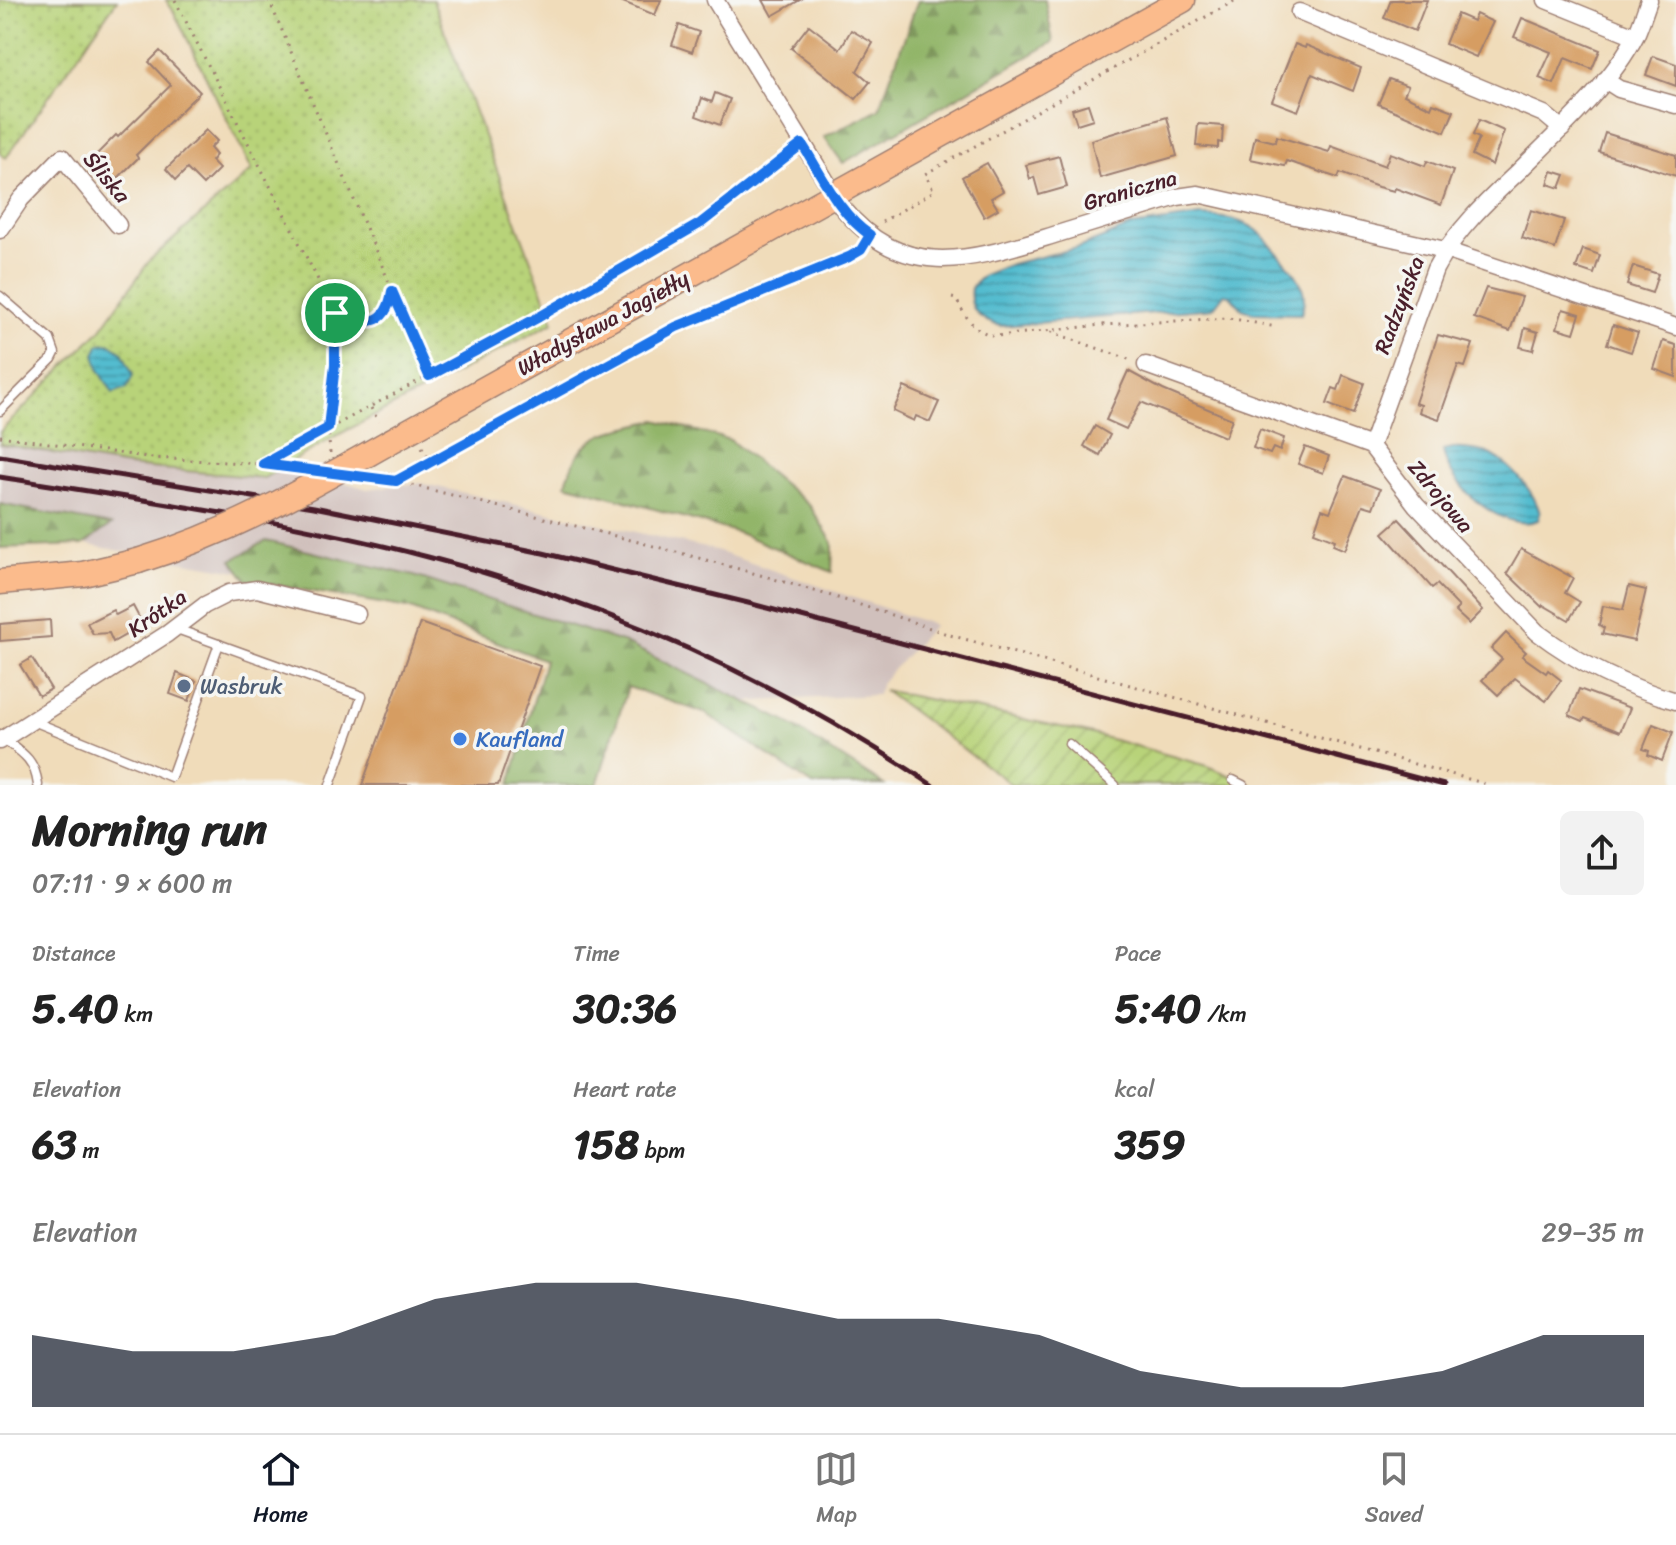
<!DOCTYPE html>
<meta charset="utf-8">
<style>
body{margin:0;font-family:Sriracha,sans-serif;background:#f2f2f2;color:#222;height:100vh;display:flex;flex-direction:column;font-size:30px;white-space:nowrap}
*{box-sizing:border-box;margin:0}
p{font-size:26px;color:#767676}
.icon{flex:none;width:44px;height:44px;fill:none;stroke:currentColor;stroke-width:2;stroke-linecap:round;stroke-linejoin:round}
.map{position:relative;height:785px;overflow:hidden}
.side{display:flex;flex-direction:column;background:#fff;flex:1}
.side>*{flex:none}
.pin{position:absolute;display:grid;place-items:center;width:68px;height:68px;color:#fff;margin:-34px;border:4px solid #fff;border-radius:50%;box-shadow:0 2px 8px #0007}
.round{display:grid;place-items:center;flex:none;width:84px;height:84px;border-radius:12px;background:#f2f2f2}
.headline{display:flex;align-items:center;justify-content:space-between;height:136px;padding:0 32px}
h1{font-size:44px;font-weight:700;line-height:60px}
.figures{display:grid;grid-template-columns:repeat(3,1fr);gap:12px;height:136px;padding:8px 32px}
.figures div{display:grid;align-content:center}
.figures b{font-size:40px;font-weight:700}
.figures small{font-size:22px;font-weight:400}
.figures p{font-size:22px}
.chart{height:224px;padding:16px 32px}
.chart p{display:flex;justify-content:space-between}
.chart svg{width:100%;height:144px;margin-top:8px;fill:#111827;opacity:.7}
.menu{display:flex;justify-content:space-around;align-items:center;height:112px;border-top:2px solid #e0e0e0;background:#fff;font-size:22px;color:#767676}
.menu a{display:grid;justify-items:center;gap:4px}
.menu .on{color:#111827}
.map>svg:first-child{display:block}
.railway{fill:#d0c0bc}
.forest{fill:url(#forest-firs);stroke:#6e6a4a;stroke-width:2}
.park{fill:url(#park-dots);stroke:#817952;stroke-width:2}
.garden{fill:url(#garden-furrows);stroke:#817952;stroke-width:2}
.water{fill:url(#water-rules);stroke:#4e6e7d;stroke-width:2}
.building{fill:#d69d62}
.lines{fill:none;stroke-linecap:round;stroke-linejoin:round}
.service-casing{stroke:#9d7e72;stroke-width:11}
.minor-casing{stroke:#9d7e72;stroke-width:19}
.primary-casing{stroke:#9d7e72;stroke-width:27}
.path{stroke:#9d7e72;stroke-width:3;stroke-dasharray:2 6;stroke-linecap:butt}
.service{stroke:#fff;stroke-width:8}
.minor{stroke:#fff;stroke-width:16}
.primary{stroke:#fbbb8c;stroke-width:24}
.rail{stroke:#4a1f2b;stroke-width:5}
.primary-bridge-casing{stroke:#9d7e72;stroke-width:27;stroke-linecap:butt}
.primary-bridge{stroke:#fbbb8c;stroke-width:24}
.route-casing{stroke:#fff;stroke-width:16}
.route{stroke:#1a73e8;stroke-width:10}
.service-dot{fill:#5c6f8a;stroke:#f6f6f2;stroke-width:3}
.shop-dot{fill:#3f7fe0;stroke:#f6f6f2;stroke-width:3}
.labels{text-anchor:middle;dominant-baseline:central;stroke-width:7;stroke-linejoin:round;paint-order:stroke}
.street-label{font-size:22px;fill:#4a1f2b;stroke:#f6f6f2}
.service-label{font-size:22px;fill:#4e5e75;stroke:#f6f6f2;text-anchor:start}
.shop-label{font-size:22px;fill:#366cbe;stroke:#f6f6f2;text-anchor:start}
</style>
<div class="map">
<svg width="1676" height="785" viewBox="0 0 1676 785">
<defs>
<pattern id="forest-firs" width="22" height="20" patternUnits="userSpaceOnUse" patternTransform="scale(2)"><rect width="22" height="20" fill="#92b569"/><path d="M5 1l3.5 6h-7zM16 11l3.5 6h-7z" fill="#799357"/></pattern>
<pattern id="park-dots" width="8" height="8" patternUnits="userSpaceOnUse" patternTransform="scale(2)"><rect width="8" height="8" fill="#b8d379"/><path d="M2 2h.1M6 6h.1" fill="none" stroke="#a0b569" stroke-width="1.8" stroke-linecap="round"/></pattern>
<pattern id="garden-furrows" width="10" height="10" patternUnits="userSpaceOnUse" patternTransform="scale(2)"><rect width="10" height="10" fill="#b8d379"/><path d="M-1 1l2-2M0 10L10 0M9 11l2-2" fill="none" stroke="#a0b569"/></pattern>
<pattern id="water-rules" width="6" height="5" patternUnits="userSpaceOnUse" patternTransform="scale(2)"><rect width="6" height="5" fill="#52bccf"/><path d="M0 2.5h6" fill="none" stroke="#4698a8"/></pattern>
</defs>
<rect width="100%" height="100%" fill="#f6f6f2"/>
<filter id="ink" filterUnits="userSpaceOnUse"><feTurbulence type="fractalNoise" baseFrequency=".0125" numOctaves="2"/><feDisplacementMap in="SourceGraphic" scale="16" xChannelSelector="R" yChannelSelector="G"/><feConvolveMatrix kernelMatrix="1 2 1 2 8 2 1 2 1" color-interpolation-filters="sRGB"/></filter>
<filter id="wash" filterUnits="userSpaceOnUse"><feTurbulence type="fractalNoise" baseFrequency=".006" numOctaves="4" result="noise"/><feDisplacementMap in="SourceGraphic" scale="32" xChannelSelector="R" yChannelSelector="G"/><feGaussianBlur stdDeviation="1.8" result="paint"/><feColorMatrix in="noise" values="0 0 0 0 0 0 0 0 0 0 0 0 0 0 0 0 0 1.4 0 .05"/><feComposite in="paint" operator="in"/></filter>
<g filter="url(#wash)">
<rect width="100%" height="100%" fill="#f0dcba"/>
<path class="railway" d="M0,443L261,457L367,489L420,483L710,549L934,625L881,683L877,695L692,704L424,603L98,547L0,525Z"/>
<g class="forest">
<path d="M918,0H1045L1053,42L843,163L824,137L879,109Z"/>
<path d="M656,420L730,440L810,506L833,543L832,572L739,533L566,484C579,431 610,432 656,420Z"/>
<path d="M0,504L111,525L83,545L0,548Z"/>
<path d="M266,541L414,576L625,643L783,720L884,785H813L705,713L628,687L597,785H510L545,660L408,608L247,580L232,560Z"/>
</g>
<g class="park">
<path d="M0,0H117L6,158L0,154Z"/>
<path d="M166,0H433L554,322L334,437L264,478L128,466L0,444V432L100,330L150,260L252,170L174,12Z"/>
</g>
<path class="garden" d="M883,690L1085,732L1208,766L1252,785H1012Z"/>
<g class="water">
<path d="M1200,216C1216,217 1235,218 1250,226C1260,231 1266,239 1273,248C1290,267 1312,285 1301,314L1255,313L1242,309L1230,295L1224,294L1213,308L1001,326C981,321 968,311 971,288L983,275L1011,264L1078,248L1132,226Z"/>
<path d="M109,343L122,352L133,375L127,388L113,393L99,370L95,354L100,344Z"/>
<path d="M1453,448C1465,450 1481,449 1492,455C1512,466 1535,492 1540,514L1538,520C1503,534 1447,484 1443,450Z"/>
</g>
<g id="blocks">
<g class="building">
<path d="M618,0H661L655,15Z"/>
<path d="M763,0H800L772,16Z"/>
<path d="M1391,0H1427L1415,31L1384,18Z"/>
<path d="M1457,14L1473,21L1476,14L1493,22L1476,57L1445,44Z"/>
<path d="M1522,18L1600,50L1592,69L1565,58L1554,84L1539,78L1551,52L1514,37Z"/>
<path d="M679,25L699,32L692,52L672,45Z"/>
<path d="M809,25L840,49L851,30L873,43L857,71L870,82L856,99L791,48Z"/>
<path d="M1295,44L1305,48L1306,45L1361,68L1353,91L1312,74L1298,111L1272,101Z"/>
<path d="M160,51L200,92L136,155L138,158L116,180L94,157L116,135L118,137L171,85L149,62Z"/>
<path d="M1653,56L1676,64V86L1646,75Z"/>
<path d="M1389,79L1408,86L1404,95L1431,108L1433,103L1454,111L1445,132L1378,104Z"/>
<path d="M715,93L730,99L720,125L696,116L702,98L712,102Z"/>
<path d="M1088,104L1093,119L1077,124L1072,109Z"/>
<path d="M1167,117L1177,156L1100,178L1091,140Z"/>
<path d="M1479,120L1504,131L1492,165L1472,155L1479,138L1473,135Z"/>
<path d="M1198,124L1223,126L1222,143L1218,142V148L1196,146Z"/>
<path d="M206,130L217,141L210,148L216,155L211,161L219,169L203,185L187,169L176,180L166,169Z"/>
<path d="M1605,133L1676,155V176L1599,152Z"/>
<path d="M1276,136L1329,152L1331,146L1385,166L1390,153L1425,166L1427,161L1453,171L1441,205L1395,188L1394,191L1378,187L1340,173L1338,178L1287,161L1285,166L1250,159L1255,137L1275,142Z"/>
<path d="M1059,156L1067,187L1039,195L1034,177L1030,179L1026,165Z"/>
<path d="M987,163L1003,191L991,198L998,209L984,217L962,177Z"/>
<path d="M1552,171L1565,175L1560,188L1548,184Z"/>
<path d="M1531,210L1564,220L1555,249L1522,238Z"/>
<path d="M1583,249L1600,255L1594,274L1576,268Z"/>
<path d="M1633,266L1658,274L1652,293L1627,285Z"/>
<path d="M1486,288L1522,297L1510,331L1474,318Z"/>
<path d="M1563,309L1580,314L1574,333L1557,328Z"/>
<path d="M1613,325L1638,333L1631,352L1607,344Z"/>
<path d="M1525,328L1538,332L1533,350L1520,347Z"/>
<path d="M1438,335L1473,344L1465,367L1458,365L1439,419L1419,412L1421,405L1415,403Z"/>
<path d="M1663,341L1676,345V377L1654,369Z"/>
<path d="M1128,371L1163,390L1232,419L1225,437L1141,402L1126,429L1106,420Z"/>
<path d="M1343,375L1364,383L1353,414L1327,404L1333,388L1338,390Z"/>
<path d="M904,387L939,402L930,422L916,416L914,421L893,411Z"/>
<path d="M1095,426L1110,435L1100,455L1084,446Z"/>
<path d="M1260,429L1284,438L1280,451L1273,448L1270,454L1253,448Z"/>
<path d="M1305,447L1329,456L1323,473L1298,464Z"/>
<path d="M1345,476L1380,489L1373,508L1363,505L1345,550L1333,545L1335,540L1314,532L1322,509L1330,512Z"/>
<path d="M1399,519L1483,610L1469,624L1455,611L1459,607L1437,584L1432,588L1383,533Z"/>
<path d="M1521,549L1573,578L1565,593L1580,602L1569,620L1543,605L1542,607L1507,573Z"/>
<path d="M1629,586L1646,590L1634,641L1602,634L1604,628L1599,625L1603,606L1623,610Z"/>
<path d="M133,606L143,625L113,642L109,633L93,634L87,623L113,610L116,615Z"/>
<path d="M50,620L51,637L0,641V624Z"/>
<path d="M420,623L540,666L498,785H362Z"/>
<path d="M1506,633L1526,652L1522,656L1546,673L1548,670L1561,680L1546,701L1515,678L1498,695L1482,680L1502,659L1491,649Z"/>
<path d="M32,658L51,689L39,696L20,665Z"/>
<path d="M177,673L196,681L189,701L170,694Z"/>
<path d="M1579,689L1630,708L1620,732L1585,718L1583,721L1569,715Z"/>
<path d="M1653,724L1673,732L1662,761L1648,755L1649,751L1643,749Z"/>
</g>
</g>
</g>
<g filter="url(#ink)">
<use href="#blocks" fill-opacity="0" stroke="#9d7e72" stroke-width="2"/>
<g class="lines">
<defs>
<g id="service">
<path d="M0,296L50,339L55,353L52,359L0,411"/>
<path d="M174,628L362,696L330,785"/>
<path d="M33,721L171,777L219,644"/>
<path d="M4,739C23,753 35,760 38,785"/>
<path d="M1069,744L1115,785"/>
<path d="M1233,780L1243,785"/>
</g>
<g id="minor">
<path d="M715,0L842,207C904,284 974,259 1054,235C1095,222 1136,210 1177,197L1198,194L1445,250L1676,327"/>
<path d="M1546,0L1635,36"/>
<path d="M1299,12L1544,114L1562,129"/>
<path d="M1605,80L1619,89L1676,105"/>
<path d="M0,230L21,199L62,157L118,225"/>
<path d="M1146,365L1371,446L1416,505L1537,632C1578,663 1627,687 1676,701"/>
<path d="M1371,446L1435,269C1455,231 1488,200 1519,171C1557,133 1612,83 1636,35C1641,24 1645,11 1649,0"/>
<path d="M0,741L167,634L205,605L229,593L257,589L357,614"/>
</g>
<g id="primary">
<path d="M871,174L1183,0"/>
<path d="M398,437L801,213"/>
<path d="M0,582L83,574L138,561"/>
</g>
</defs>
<use href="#service" class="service-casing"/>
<use href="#minor" class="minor-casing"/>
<use href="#primary" class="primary-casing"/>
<g class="path">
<path d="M175,0L335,313C366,324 386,329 392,291"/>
<path d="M269,0L429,376"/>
<path d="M882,222L934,191L925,174L1236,0"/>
<path d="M952,298L956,299C966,318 975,333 997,336L1102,325L1229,318L1276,327"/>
<path d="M1051,332L1131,360"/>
<path d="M371,408L379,422"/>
<path d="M0,436L153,458L263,464L297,468"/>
<path d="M422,447L431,461"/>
<path d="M330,453L328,428L335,365V313"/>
<path d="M266,462L539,317L701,223L789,154"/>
<path d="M368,478L396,481L676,327L849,257L860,250"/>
<path d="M396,481C582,528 769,571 950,635L1490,785"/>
</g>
<use href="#service" class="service"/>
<use href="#minor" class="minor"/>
<use href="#primary" class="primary"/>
<g class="rail">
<path d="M0,456L314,507L543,553L748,603L1444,785"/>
<path d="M0,477C143,500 287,520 428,557C607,603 779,681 932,785"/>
</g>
<defs>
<g id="primary-bridge">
<path d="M801,213L871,174"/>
<path d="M138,561C235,531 310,487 398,437"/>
</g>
</defs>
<use href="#primary-bridge" class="primary-bridge-casing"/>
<use href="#primary-bridge" class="primary-bridge"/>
</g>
</g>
<g class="lines" filter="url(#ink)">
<defs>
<path id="route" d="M802,144C822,175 839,214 870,235L861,250L849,257L676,327L396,481L263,464L328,428L335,365V313C366,324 386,329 392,291L429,376L539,317L701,223Z"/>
</defs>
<use href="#route" class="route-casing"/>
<use href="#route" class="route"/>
</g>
<circle class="service-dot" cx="184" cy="686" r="8"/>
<circle class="shop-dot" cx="460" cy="739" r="8"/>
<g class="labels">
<g class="street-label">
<text transform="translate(107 177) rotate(50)">Śliska</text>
<text transform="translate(1130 190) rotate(-16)">Graniczna</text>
<text transform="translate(1399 305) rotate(-69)">Radzyńska</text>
<text transform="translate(603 323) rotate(-29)">Władysława Jagiełły</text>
<text transform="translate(1441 496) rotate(50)">Zdrojowa</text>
<text transform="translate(157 613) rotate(-35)">Krótka</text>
</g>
<g class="service-label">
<text x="200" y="686">Wasbruk</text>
</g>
<g class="shop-label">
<text x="476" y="739">Kaufland</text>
</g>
</g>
</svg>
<div class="pin" style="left:335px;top:313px;background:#1e9e55"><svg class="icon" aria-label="arrive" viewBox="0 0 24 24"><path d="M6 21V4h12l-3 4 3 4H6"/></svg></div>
</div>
<section class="side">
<div class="headline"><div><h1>Morning run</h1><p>07:11 · 9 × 600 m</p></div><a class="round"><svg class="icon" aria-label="share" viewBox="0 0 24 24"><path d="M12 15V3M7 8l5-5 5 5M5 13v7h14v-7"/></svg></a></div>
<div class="figures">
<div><p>Distance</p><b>5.40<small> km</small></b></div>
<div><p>Time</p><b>30:36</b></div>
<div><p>Pace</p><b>5:40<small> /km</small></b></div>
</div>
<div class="figures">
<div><p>Elevation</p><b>63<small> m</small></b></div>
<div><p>Heart rate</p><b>158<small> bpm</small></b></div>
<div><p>kcal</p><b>359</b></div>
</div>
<div class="chart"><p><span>Elevation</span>29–35 m</p>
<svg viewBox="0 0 160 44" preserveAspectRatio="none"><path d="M0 44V22L10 27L20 27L30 22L40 11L50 6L60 6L70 11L80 17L90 17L100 22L110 33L120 38L130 38L140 33L150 22L160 22V44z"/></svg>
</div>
</section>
<nav class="menu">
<a class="on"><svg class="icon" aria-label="home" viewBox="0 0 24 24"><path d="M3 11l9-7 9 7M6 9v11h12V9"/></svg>Home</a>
<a><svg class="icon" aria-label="map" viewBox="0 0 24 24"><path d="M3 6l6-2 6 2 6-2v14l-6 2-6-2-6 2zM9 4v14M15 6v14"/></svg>Map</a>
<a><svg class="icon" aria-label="saved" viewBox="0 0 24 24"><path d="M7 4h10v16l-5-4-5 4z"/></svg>Saved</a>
</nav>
